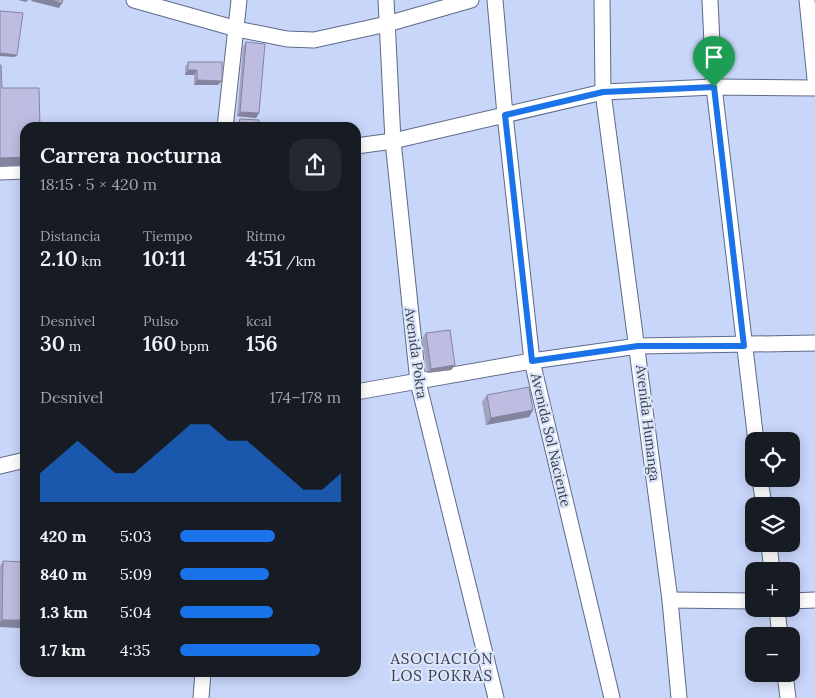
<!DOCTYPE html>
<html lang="es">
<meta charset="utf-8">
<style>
body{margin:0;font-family:Lora,serif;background:#242831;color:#f1f3f6;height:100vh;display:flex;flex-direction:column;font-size:19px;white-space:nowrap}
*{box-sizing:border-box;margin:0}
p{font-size:16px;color:#9ea1a6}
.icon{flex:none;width:28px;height:28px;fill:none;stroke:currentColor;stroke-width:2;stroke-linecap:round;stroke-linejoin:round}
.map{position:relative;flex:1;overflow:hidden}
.drawer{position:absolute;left:20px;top:122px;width:341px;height:555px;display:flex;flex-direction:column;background:#171b24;border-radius:15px;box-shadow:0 2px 12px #0003}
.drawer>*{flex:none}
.tools{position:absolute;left:745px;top:432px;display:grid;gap:10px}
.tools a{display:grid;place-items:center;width:55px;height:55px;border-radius:10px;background:#171b24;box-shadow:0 2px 12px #0003;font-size:25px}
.pin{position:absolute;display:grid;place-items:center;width:42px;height:42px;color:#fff;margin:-51px -21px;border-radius:50% 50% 50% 0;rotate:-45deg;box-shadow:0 0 5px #0007}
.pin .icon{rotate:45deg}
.round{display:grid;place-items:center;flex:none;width:52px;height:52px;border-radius:15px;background:#242831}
.overview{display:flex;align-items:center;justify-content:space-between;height:85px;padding:0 20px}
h1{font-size:22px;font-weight:600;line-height:38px}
.figures{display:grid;grid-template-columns:repeat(3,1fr);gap:8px;height:85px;padding:5px 20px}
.figures div{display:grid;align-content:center}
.figures b{font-size:21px;font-weight:600}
.figures small{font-size:14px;font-weight:400}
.figures p{font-size:14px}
.chart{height:140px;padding:10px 20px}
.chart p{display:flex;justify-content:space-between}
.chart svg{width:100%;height:90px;margin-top:5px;fill:#1a73e8;opacity:.7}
ul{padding:0 20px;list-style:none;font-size:16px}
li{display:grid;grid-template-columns:80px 60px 1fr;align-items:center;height:38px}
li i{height:12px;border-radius:6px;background:#1a73e8}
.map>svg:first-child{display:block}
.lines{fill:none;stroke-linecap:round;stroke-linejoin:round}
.street-casing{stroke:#5d6a88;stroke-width:17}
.street{stroke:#fff;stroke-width:15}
.wall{fill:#a3a3c2}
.shaded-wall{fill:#85849e}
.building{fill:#bebde1;stroke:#85849e}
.route-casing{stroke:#fff;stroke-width:10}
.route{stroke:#1a73e8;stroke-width:6}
.labels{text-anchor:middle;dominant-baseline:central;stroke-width:4.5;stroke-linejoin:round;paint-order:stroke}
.street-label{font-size:14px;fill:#363c4a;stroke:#dbe4f9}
.neighbourhood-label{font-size:15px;letter-spacing:1px;fill:#363c4a;stroke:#dbe4f9}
</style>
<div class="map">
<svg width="815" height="698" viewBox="0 0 815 698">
<rect width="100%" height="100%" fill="#c8d6f9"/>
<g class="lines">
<defs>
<g id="street">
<path d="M134,0L237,29L287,39L314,40L387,24L471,0"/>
<path d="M386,0L393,141L418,382L496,698"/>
<path d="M495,0L505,115L532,361L612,698"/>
<path d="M602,0L603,92L670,600L679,698"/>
<path d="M710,0L714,87L756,441"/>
<path d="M807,0L815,79"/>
<path d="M225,128L239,0"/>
<path d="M356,146L393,141L603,92L714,87L815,88"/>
<path d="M0,172L25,171"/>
<path d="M356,392L532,361L638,346L815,343"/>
<path d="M0,466L25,460"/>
<path d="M760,479L764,506"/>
<path d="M769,544L772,571"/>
<path d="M670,600L754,601"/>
<path d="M791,601L815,600"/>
<path d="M777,609L780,636"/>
<path d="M785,674L788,698"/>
<path d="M201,698L203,672"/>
</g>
</defs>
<use href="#street" class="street-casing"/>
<use href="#street" class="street"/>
</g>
<g class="wall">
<path d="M246,42L259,113L256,118L237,116L243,47Z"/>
<path d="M188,62L218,85H194V75H185V67Z"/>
<path d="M240,119L259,128H236L237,124Z"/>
<path d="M426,333L455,365L451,370L427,373L422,338Z"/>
<path d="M487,395L533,410L529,417L486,425L482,402Z"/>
<path d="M3,561L25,628L0,627V566Z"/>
</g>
<g class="shaded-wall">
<path d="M18,0H28L26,2Z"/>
<path d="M32,0H50L62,3L59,8L31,1Z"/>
<path d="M0,53L17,55L15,57L0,56Z"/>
<path d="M188,70H197L194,75H185Z"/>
<path d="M197,80L222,81L218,85H194Z"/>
<path d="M240,112L259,113L256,118L237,116Z"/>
<path d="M25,157V166L0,167V158Z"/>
<path d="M455,365L451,370L427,373L431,369Z"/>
<path d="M533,410L529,417L486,425L491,418Z"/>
<path d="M2,620H25V628L0,627V622Z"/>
</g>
<g class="building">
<path d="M50,0H63L62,3Z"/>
<path d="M0,11L23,13L17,55L0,53Z"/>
<path d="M246,42L265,44L259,113L240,112Z"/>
<path d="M188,62H222V81L197,80V70H188Z"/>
<path d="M0,65H1L2,88H39L40,128H25V157L0,158Z"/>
<path d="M240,119L259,120V128H239Z"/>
<path d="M450,330L455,365L431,369L426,333Z"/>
<path d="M529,387L533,410L491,418L487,395Z"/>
<path d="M3,561L25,562V620H2Z"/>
</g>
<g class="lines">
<defs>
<path id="route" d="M714,87L744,346H638L532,361L505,115L603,92Z"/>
</defs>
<use href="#route" class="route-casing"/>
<use href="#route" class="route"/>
</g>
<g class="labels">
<g class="street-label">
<text transform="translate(416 353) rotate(82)">Avenida Pokra</text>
<text transform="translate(648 423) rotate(83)">Avenida Humanga</text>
<text transform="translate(551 440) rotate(77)">Avenida Sol Naciente</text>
</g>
<g class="neighbourhood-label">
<text x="442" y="658">ASOCIACIÓN<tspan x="442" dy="17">LOS POKRAS</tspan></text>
</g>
</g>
</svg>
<div class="tools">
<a><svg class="icon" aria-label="locate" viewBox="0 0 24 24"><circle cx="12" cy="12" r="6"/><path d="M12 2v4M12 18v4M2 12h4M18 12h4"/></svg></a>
<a><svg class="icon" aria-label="layers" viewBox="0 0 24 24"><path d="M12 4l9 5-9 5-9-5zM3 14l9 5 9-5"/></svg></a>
<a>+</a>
<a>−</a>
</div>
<div class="pin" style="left:714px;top:87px;background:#1e9e55"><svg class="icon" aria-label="arrive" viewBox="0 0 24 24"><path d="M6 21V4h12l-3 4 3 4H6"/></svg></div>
<section class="drawer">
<div class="overview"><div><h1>Carrera nocturna</h1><p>18:15 · 5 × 420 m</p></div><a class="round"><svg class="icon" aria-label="share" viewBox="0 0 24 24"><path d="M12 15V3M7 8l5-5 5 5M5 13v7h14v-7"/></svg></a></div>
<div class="figures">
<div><p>Distancia</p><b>2.10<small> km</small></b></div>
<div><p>Tiempo</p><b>10:11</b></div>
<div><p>Ritmo</p><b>4:51<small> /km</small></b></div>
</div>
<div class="figures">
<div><p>Desnivel</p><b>30<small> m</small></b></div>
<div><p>Pulso</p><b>160<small> bpm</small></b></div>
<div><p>kcal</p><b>156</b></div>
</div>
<div class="chart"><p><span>Desnivel</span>174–178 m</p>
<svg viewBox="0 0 160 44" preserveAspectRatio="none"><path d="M0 44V30L10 22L20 14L30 22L40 30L50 30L60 22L70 14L80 6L90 6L100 14L110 14L120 22L130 30L140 38L150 38L160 30V44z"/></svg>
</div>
<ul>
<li><b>420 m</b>5:03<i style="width:59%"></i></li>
<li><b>840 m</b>5:09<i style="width:55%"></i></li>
<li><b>1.3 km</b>5:04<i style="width:58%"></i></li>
<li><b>1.7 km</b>4:35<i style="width:87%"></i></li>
</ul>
</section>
</div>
